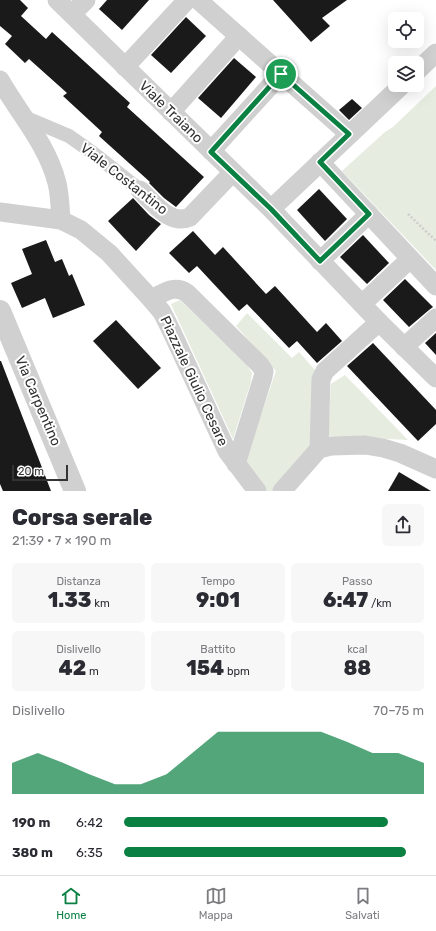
<!DOCTYPE html>
<html lang="it">
<meta charset="utf-8">
<style>
body{margin:0;font-family:Rubik,sans-serif;background:#f7f7f7;color:#2b2b33;height:100vh;display:flex;flex-direction:column;font-size:15px;white-space:nowrap}
*{box-sizing:border-box;margin:0}
p{font-size:13px;color:#7c7c81}
.icon{flex:none;width:22px;height:22px;fill:none;stroke:currentColor;stroke-width:2;stroke-linecap:round;stroke-linejoin:round}
.map{position:relative;height:491px;overflow:hidden}
.panel{display:flex;flex-direction:column;background:#fff;flex:1}
.panel>*{flex:none}
.buttons{position:absolute;left:388px;top:12px;display:grid;gap:8px}
.buttons a{display:grid;place-items:center;width:36px;height:36px;border-radius:6px;background:#fff;box-shadow:0 4px 16px #0002;font-size:20px}
.scale{position:absolute;left:12px;bottom:10px;width:56px;box-sizing:border-box;padding-left:4px;border:2px solid #333;border-top:0;font-size:11px;line-height:14px;white-space:nowrap;color:#333;-webkit-text-stroke:3px #fff;paint-order:stroke}
.pin{position:absolute;display:grid;place-items:center;width:34px;height:34px;color:#fff;margin:-17px;border:2px solid #fff;border-radius:50%;box-shadow:0 1px 4px #0007}
.round{display:grid;place-items:center;flex:none;width:42px;height:42px;border-radius:6px;background:#f7f7f7}
.overview{display:flex;align-items:center;justify-content:space-between;height:68px;padding:0 12px}
h1{font-size:22px;font-weight:800;line-height:30px}
.stats{display:grid;grid-template-columns:repeat(3,1fr);gap:6px;height:68px;padding:4px 12px}
.stats div{display:grid;align-content:center;border-radius:6px;background:#f7f7f7;text-align:center}
.stats b{font-size:20px;font-weight:800}
.stats small{font-size:11px;font-weight:400}
.stats p{font-size:11px}
.chart{height:112px;padding:8px 12px}
.chart p{display:flex;justify-content:space-between}
.chart svg{width:100%;height:72px;margin-top:4px;fill:#0b8043;opacity:.7}
ul{padding:0 12px;list-style:none;font-size:13px}
li{display:grid;grid-template-columns:64px 48px 1fr;align-items:center;height:30px}
li i{height:10px;border-radius:5px;background:#0b8043}
.tabs{display:flex;justify-content:space-around;align-items:center;height:56px;border-top:1px solid #e1e1e2;background:#fff;font-size:11px;color:#7c7c81}
.tabs a{display:grid;justify-items:center;gap:2px}
.tabs .on{color:#0b8043}
.map>svg:first-child{display:block}
.green{fill:#e6ecdf}
.building{fill:#1a1a1a}
.lines{fill:none;stroke-linecap:round;stroke-linejoin:round}
.path{stroke:#cdcdcd;stroke-width:2.5;stroke-dasharray:2 2;stroke-linecap:butt}
.pedestrian{stroke:#d0d0d0;stroke-width:14}
.minor{stroke:#d0d0d0;stroke-width:19}
.tertiary{stroke:#d0d0d0;stroke-width:22}
.route-casing{stroke:#fff;stroke-width:8}
.route{stroke:#0b8043;stroke-width:5}
.labels{text-anchor:middle;dominant-baseline:central;stroke-width:4;stroke-linejoin:round;paint-order:stroke}
.street-label{font-size:14px;fill:#333;stroke:#fff}
</style>
<div class="map">
<svg width="436" height="491" viewBox="0 0 436 491">
<rect width="100%" height="100%" fill="#fff"/>
<g class="green">
<path d="M436,86V270L342,171L385,132L393,127Z"/>
<path d="M180,300L247,365L252,373L251,382L233,439L171,304Z"/>
<path d="M247,313L292,358L299,352L315,370L314,448L272,491H267L245,462L276,371L236,326Z"/>
<path d="M345,375L408,440L328,436L331,384Z"/>
</g>
<g class="building">
<path d="M0,0H20L28,8L21,16L46,39L52,32L130,103L127,107L204,177L176,207L164,198L149,183L150,182L99,136L102,132L63,96L67,93L29,59L25,63L5,44L12,36L0,26Z"/>
<path d="M107,0H149L122,30L99,9Z"/>
<path d="M273,0H347L322,18L330,26L311,42Z"/>
<path d="M186,17L206,36L171,73L151,55Z"/>
<path d="M234,58L256,77L221,118L198,98Z"/>
<path d="M352,99L362,108L349,120L339,110Z"/>
<path d="M319,189L347,219L325,241L297,210Z"/>
<path d="M133,198L149,215L161,224L136,251L108,221Z"/>
<path d="M193,231L215,255L223,247L266,294L275,286L317,332L326,323L342,341L317,363L297,341L289,348L247,304L239,311L197,266L189,273L169,253Z"/>
<path d="M363,235L389,263L367,284L340,257Z"/>
<path d="M46,240L55,262L62,259L69,276L72,274L85,305L53,318L45,298L22,308L11,283L32,274L22,249Z"/>
<path d="M405,279L433,307L429,310L409,327L383,300Z"/>
<path d="M116,320L161,368L138,389L93,341Z"/>
<path d="M436,333V355L425,343Z"/>
<path d="M373,343L436,410V424L418,441L347,366Z"/>
<path d="M0,361H1L51,491H3L0,484Z"/>
<path d="M399,472L431,491H388Z"/>
</g>
<g class="lines">
<path class="path" d="M408,214L436,241"/>
<path class="pedestrian" d="M24,117L69,136L93,153L140,190"/>
<g class="minor">
<path d="M57,0L271,209L379,322L436,378"/>
<path d="M198,0L349,134"/>
<path d="M72,14L86,0"/>
<path d="M125,67L187,0"/>
<path d="M417,71L436,53"/>
<path d="M0,80C20,115 47,144 57,183C60,195 60,208 61,220"/>
<path d="M171,112L239,36"/>
<path d="M211,151L281,74"/>
<path d="M320,162L436,286"/>
<path d="M140,190C153,202 170,226 190,217L233,172"/>
<path d="M271,209L402,85"/>
<path d="M0,212L61,220L81,230L109,253L151,299L162,312L170,328L227,451L257,491"/>
<path d="M320,261L369,214"/>
<path d="M151,299C164,293 174,284 187,293L260,365L264,371L263,377L236,464"/>
<path d="M362,304L410,259"/>
<path d="M404,347L436,318"/>
<path d="M319,449L321,379L325,371L379,322"/>
<path d="M282,491L319,449L331,446L365,445L383,448L400,453L436,469"/>
</g>
<path class="tertiary" d="M0,311L75,491"/>
</g>
<g class="lines">
<defs>
<path id="route" d="M281,74L349,134L320,162L369,214L320,261L271,209L211,152Z"/>
</defs>
<use href="#route" class="route-casing"/>
<use href="#route" class="route"/>
</g>
<g class="labels">
<g class="street-label">
<text transform="translate(171 112) rotate(44)">Viale Traiano</text>
<text transform="translate(124 179) rotate(38)">Viale Costantino</text>
<text transform="translate(194 381) rotate(65)">Piazzale Giulio Cesare</text>
<text transform="translate(38 401) rotate(67)">Via Carpentino</text>
</g>
</g>
</svg>
<div class="buttons">
<a><svg class="icon" aria-label="locate" viewBox="0 0 24 24"><circle cx="12" cy="12" r="6"/><path d="M12 2v4M12 18v4M2 12h4M18 12h4"/></svg></a>
<a><svg class="icon" aria-label="layers" viewBox="0 0 24 24"><path d="M12 4l9 5-9 5-9-5zM3 14l9 5 9-5"/></svg></a>
</div>
<div class="scale">20 m</div>
<div class="pin" style="left:281px;top:74px;background:#1e9e55"><svg class="icon" aria-label="arrive" viewBox="0 0 24 24"><path d="M6 21V4h12l-3 4 3 4H6"/></svg></div>
</div>
<section class="panel">
<div class="overview"><div><h1>Corsa serale</h1><p>21:39 · 7 × 190 m</p></div><a class="round"><svg class="icon" aria-label="share" viewBox="0 0 24 24"><path d="M12 15V3M7 8l5-5 5 5M5 13v7h14v-7"/></svg></a></div>
<div class="stats">
<div><p>Distanza</p><b>1.33<small> km</small></b></div>
<div><p>Tempo</p><b>9:01</b></div>
<div><p>Passo</p><b>6:47<small> /km</small></b></div>
</div>
<div class="stats">
<div><p>Dislivello</p><b>42<small> m</small></b></div>
<div><p>Battito</p><b>154<small> bpm</small></b></div>
<div><p>kcal</p><b>88</b></div>
</div>
<div class="chart"><p><span>Dislivello</span>70–75 m</p>
<svg viewBox="0 0 160 44" preserveAspectRatio="none"><path d="M0 44V25L10 19L20 25L30 32L40 38L50 38L60 32L70 19L80 6L90 6L100 6L110 6L120 6L130 12L140 19L150 19L160 25V44z"/></svg>
</div>
<ul>
<li><b>190 m</b>6:42<i style="width:88%"></i></li>
<li><b>380 m</b>6:35<i style="width:94%"></i></li>
</ul>
</section>
<nav class="tabs">
<a class="on"><svg class="icon" aria-label="home" viewBox="0 0 24 24"><path d="M3 11l9-7 9 7M6 9v11h12V9"/></svg>Home</a>
<a><svg class="icon" aria-label="map" viewBox="0 0 24 24"><path d="M3 6l6-2 6 2 6-2v14l-6 2-6-2-6 2zM9 4v14M15 6v14"/></svg>Mappa</a>
<a><svg class="icon" aria-label="saved" viewBox="0 0 24 24"><path d="M7 4h10v16l-5-4-5 4z"/></svg>Salvati</a>
</nav>
